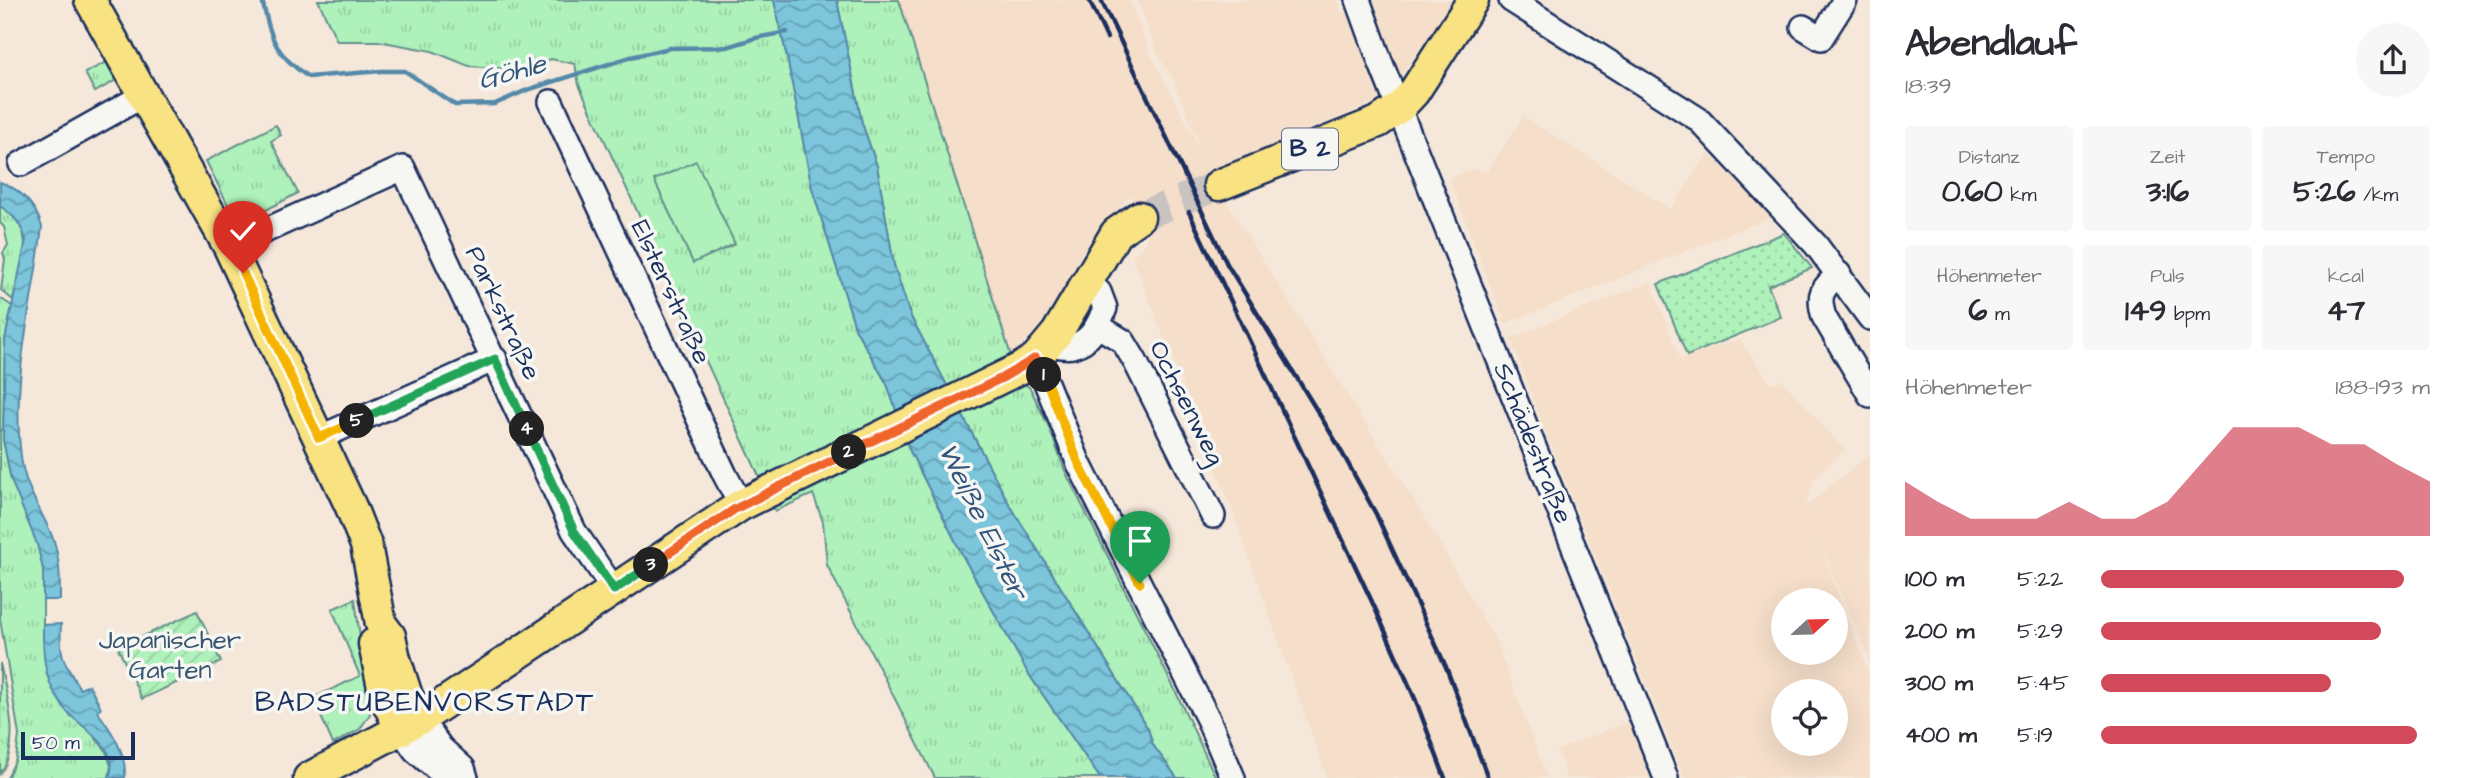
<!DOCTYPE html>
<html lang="de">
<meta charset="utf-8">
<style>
body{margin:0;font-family:"Architects Daughter",sans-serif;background:#f7f7f7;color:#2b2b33;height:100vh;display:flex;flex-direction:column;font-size:26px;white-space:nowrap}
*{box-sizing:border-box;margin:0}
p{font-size:23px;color:#7c7c81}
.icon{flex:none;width:38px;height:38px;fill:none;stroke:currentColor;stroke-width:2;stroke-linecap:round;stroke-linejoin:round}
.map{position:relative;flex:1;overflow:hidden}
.panel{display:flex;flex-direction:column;background:#fff;width:595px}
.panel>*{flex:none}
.needle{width:46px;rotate:68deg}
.buttons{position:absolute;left:1771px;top:588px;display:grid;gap:14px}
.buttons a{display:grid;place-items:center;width:77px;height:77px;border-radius:50%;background:#fff;box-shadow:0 7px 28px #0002;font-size:35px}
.scale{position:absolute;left:21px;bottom:18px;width:114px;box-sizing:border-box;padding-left:7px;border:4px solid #1b2f5e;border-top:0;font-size:19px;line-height:24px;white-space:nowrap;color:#1b2f5e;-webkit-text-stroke:5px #f6f6f2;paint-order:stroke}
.pin{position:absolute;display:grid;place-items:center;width:60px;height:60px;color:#fff;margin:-72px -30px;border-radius:50% 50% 50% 0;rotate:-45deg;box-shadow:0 0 7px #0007}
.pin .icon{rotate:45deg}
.km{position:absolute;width:35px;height:35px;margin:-18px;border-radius:50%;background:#222;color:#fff;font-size:19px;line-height:35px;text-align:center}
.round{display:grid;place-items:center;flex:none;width:74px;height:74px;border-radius:37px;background:#f7f7f7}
.headline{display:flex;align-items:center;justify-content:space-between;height:119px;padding:0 35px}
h1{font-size:38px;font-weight:700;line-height:52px}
.figures{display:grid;grid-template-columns:repeat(3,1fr);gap:10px;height:119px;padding:7px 35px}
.figures div{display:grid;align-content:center;border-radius:7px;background:#f7f7f7;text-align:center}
.figures b{font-size:30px;font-weight:700}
.figures small{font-size:19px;font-weight:400}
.figures p{font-size:19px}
.chart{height:196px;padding:14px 35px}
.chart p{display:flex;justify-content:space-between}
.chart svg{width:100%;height:126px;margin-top:7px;fill:#d1495b;opacity:.7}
ul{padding:0 35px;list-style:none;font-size:23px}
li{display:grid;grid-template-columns:112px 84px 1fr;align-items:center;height:52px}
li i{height:18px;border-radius:9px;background:#d1495b}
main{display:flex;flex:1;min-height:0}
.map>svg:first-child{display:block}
.built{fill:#f5dfca;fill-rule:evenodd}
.grass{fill:url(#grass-tufts);stroke:#64908c;stroke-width:2}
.park{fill:url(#park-dots);stroke:#64908c;stroke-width:2}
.garden{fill:url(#garden-furrows);stroke:#64908c;stroke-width:2}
.pitch{fill:#aef1ba;stroke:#64908c;stroke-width:2}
.water{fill:url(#water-waves);stroke:#5589a9;stroke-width:2}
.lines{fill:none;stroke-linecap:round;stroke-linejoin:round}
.stream{stroke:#5589a9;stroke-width:4.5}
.major-tunnel{stroke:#c9c3c1;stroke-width:30;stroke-dasharray:30 15;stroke-linecap:butt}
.minor-casing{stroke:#1b2f5e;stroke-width:28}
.major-casing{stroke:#1b2f5e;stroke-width:35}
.minor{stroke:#f6f6f2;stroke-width:23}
.major{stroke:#f8e281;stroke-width:30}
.rail{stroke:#1b2f5e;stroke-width:4.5}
.split-1-casing{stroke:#fff;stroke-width:14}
.split-2-casing{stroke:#fff;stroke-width:14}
.split-3-casing{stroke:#fff;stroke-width:14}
.split-4-casing{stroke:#fff;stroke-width:14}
.split-5-casing{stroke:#fff;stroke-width:14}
.split-6-casing{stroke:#fff;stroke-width:14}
.split-1{stroke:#f5b400;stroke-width:9}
.split-2{stroke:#f0652b;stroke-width:9}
.split-3{stroke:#f0652b;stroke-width:9}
.split-4{stroke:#22a559;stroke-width:9}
.split-5{stroke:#22a559;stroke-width:9}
.split-6{stroke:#f5b400;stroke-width:9}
.labels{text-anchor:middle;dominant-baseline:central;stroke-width:7;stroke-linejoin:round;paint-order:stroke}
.shield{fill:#f6f6f2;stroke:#5d6b8a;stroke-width:2}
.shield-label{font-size:24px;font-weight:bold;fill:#1b2f5e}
.street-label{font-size:26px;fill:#1b2f5e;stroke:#f6f6f2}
.park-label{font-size:26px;fill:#385670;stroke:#f6f6f2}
.water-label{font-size:28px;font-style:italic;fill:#33547d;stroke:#f6f6f2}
.neighbourhood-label{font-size:28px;letter-spacing:2px;fill:#1b2f5e;stroke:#f6f6f2}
</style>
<main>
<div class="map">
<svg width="1870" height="778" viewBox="0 0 1870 778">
<defs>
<pattern id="grass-tufts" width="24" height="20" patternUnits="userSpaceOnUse" patternTransform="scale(1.75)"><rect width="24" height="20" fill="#aef1ba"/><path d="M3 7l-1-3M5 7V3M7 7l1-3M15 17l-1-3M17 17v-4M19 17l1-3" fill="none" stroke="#95cfa2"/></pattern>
<pattern id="park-dots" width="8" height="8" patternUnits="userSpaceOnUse" patternTransform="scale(1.75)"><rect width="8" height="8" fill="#aef1ba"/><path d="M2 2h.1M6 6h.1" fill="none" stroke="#95cfa2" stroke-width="1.8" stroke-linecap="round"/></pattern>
<pattern id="garden-furrows" width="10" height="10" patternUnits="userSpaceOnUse" patternTransform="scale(1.75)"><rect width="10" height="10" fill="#aef1ba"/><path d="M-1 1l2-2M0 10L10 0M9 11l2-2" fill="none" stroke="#95cfa2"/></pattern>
<pattern id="water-waves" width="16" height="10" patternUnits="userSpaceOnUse" patternTransform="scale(1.75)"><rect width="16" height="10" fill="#7bc5db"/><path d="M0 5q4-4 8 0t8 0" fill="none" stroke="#64a0b5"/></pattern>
</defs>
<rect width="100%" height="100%" fill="#f5e8da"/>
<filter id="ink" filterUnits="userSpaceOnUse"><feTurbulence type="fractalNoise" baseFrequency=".0143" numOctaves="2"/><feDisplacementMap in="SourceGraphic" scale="14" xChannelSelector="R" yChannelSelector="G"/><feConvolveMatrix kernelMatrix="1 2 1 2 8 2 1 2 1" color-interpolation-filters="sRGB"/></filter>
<g filter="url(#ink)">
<g class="built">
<path d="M899,0H1130L1151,55L1205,158L1173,80L1157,53L1137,0H1338L1342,13L1370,2V0H1451L1443,16L1384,99L1211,170L1224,198L1424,516L1497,643L1547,778H1327L1234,515L1132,257L1148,240L1131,195L1090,239L1047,318L1011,356Z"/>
<path d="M1523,116L1671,209L1708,153L1774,216L1505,324L1449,178L1475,168L1487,172Z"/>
<path d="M1651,282L1680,359L1740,339L1770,383L1783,381L1845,450L1814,478L1806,506L1870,454V661L1817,538L1870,676V778H1684L1547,436L1510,338ZM1783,600H1836V653H1783ZM1783,691H1836V744H1783Z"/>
<path d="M1628,722L1650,778H1566L1557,750Z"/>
</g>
<g class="grass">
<path d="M318,0H774L788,62L812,188L856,330L887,384L910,451L965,560L1028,673L1100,778H935L827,565L823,522L813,494L775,511L579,85L575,64L551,59L524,70L469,66L432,51L378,41H337Z"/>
<path d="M837,0H899L1011,356L981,370L995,397L1025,384L1030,388L1048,425L1066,473L1174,688L1216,778H1177L1153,745L1148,729L1008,502L910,315L894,265L877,166L862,123Z"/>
<path d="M106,62L116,80L95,92L85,73Z"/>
<path d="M276,125L281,135L271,141L298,193L238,225L206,161Z"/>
<path d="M0,206C40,231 22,263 13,300L1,290L5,259L3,253L8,245L4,227L0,223Z"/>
<path d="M0,298L12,306L5,340L3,439L11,480L36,538L40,556L43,569V638L68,713L86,727L105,749L111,765L109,778H7L16,759L19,735L0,619Z"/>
<path d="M355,599L370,714L360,729L333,744L313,698L360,676L332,609Z"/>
<path d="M0,663C7,697 22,744 0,774Z"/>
</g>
<path class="park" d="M1784,233L1812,268L1768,286L1781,317L1687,356L1658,284Z"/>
<path class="garden" d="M197,611L221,662L142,699L118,648Z"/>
<path class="pitch" d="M696,161L735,244L693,263L654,180Z"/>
<g class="water">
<path d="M774,0H837L862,123L877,166L894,265L910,315L1008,502L1148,729L1153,745L1177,778H1100L1028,673L965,560L910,451L887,384L856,330L812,188L788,62Z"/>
<path d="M0,182C21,189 36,206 42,227C33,303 11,379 21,456C24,488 43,512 54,541C60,560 60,580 60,600H43V569L37,544L11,480L3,439L5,340L26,240C21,224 14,215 0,206Z"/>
<path d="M61,624C59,656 63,661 80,689L89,685L101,708L97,711C111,730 127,753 125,778H109C121,748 85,730 68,713C62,706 57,697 53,690C43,670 43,646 43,625Z"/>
</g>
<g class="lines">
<path class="stream" d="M262,0C272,40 273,52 308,77L381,71H405L455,105L495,104L527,90L631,57L670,48L727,47L756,38L787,32"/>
<path class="major-tunnel" d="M1139,217L1219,185"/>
<defs>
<g id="minor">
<path d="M1358,0L1380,61L1666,778"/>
<path d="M1511,0L1698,119L1816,245L1870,318"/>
<path d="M1803,27L1821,38L1845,0"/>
<path d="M551,102L725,475L741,505"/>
<path d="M21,164L144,95"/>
<path d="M229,247L403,168L574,531L614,590"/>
<path d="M1839,274C1822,289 1817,294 1824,317L1870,395"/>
<path d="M1098,326L1123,341L1135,361L1213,516"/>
<path d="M1049,344C1056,345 1066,348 1072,346C1091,342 1099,324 1105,308L1099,292L1087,281"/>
<path d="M1036,358L1079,464L1208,719L1233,778"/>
<path d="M319,438L495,359"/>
<path d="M420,719L441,748L463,768L466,778"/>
<path d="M401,730L415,750L447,778"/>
</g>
<g id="major">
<path d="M90,0L229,247L351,507L366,545L381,624L390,636L395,659L407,696L420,719"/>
<path d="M1219,185L1378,122L1400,107L1414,92L1473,0"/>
<path d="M374,644L385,697L401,730"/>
<path d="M309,778L420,719L741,505L1021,368L1036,358L1057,333L1116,233L1139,217"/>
</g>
</defs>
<use href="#minor" class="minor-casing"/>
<use href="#major" class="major-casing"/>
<use href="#minor" class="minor"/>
<use href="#major" class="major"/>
<g class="rail">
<path d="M1089,0L1107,38"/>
<path d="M1101,0L1227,264L1335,440L1376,514L1446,667L1488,778"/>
<path d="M1189,212L1374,606L1416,701L1445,778"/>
</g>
</g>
</g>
<g class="lines" filter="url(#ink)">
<defs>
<path id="split-1" d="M1044,375L1079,464L1140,583"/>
<path id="split-2" d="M849,452L1002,378L1036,358L1044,375"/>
<path id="split-3" d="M651,565L735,509L849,452"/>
<path id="split-4" d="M527,429L574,531L614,590L651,565"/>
<path id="split-5" d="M357,421L495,359L527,429"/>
<path id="split-6" d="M243,273L319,438L357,421"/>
</defs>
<use href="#split-1" class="split-1-casing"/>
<use href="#split-2" class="split-2-casing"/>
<use href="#split-3" class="split-3-casing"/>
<use href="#split-4" class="split-4-casing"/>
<use href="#split-5" class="split-5-casing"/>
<use href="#split-6" class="split-6-casing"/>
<use href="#split-1" class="split-1"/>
<use href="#split-2" class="split-2"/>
<use href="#split-3" class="split-3"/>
<use href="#split-4" class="split-4"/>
<use href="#split-5" class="split-5"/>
<use href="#split-6" class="split-6"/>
</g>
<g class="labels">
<rect class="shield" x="1282" y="128.5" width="56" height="41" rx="5"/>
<g class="shield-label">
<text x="1310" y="149">B 2</text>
</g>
<g class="street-label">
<text transform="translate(671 292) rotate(65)">Elsterstraße</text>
<text transform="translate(503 313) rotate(65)">Parkstraße</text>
<text transform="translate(1187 403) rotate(63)">Ochsenweg</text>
<text transform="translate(1533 443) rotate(68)">Schädestraße</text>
</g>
<g class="park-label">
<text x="170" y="640">Japanischer<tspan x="170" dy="30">Garten</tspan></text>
</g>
<g class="water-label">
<text transform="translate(512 72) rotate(-15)">Göhle</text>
<text transform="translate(983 521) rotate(64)">Weiße Elster</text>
</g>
<g class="neighbourhood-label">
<text x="425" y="702">BADSTUBENVORSTADT</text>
</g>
</g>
</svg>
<div class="buttons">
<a><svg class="needle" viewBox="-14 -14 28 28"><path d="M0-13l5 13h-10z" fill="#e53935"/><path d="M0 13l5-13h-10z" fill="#7c7c81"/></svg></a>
<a><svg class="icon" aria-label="locate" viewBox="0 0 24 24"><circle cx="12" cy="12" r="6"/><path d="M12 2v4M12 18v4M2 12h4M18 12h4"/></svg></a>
</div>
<div class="scale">50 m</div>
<div class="pin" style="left:1140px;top:583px;background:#1e9e55"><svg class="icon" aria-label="arrive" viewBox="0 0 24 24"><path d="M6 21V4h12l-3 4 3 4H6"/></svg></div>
<div class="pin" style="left:243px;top:273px;background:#d93025"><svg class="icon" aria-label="check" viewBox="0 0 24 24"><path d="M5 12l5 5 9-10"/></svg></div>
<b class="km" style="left:1044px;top:375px">1</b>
<b class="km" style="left:849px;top:452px">2</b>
<b class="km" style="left:651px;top:565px">3</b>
<b class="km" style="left:527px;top:429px">4</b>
<b class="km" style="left:357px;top:421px">5</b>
</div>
<section class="panel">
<div class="headline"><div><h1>Abendlauf</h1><p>18:39</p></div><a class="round"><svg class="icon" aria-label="share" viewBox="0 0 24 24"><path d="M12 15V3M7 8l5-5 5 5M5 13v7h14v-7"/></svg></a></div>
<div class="figures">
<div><p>Distanz</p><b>0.60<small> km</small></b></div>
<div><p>Zeit</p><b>3:16</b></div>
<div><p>Tempo</p><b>5:26<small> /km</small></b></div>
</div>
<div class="figures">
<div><p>Höhenmeter</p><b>6<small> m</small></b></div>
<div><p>Puls</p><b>149<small> bpm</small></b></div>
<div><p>kcal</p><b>47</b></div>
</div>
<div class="chart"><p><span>Höhenmeter</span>188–193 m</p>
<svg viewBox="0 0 160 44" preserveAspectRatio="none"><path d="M0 44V25L10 32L20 38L30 38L40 38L50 32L60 38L70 38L80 32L90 19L100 6L110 6L120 6L130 12L140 12L150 19L160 25V44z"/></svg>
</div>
<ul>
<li><b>100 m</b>5:22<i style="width:92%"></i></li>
<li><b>200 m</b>5:29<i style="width:85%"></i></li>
<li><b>300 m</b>5:45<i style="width:70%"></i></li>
<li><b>400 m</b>5:19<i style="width:96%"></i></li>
</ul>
</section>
</main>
